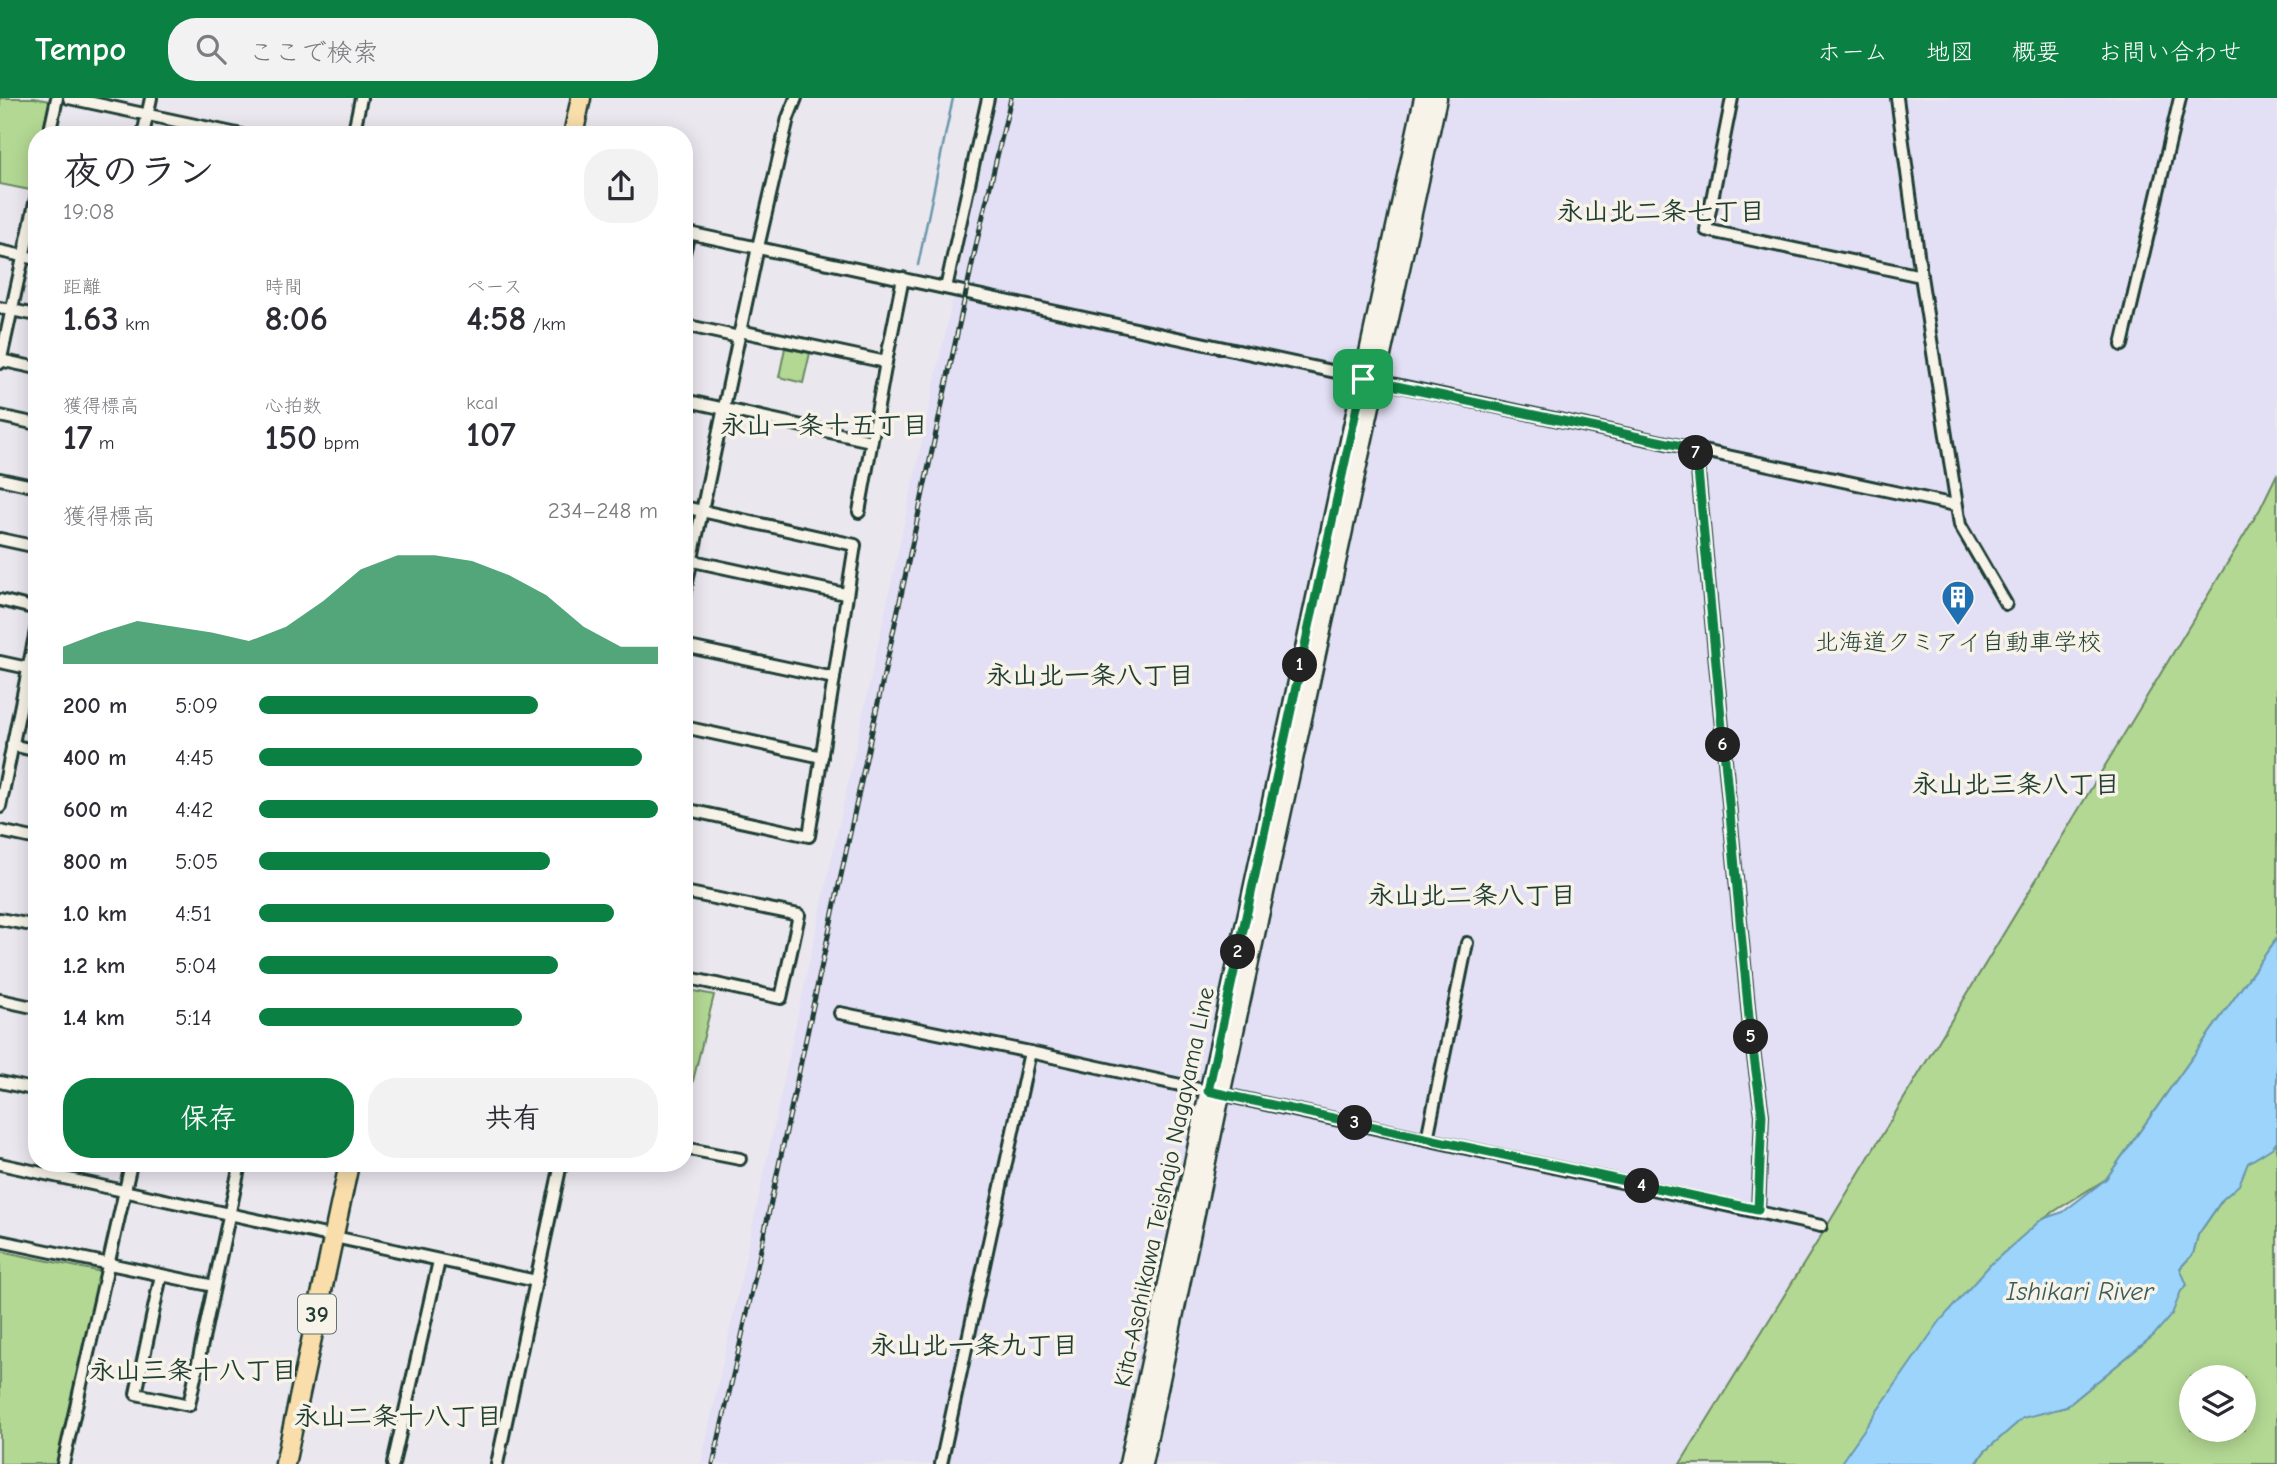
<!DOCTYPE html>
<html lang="ja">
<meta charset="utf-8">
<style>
body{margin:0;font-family:"Comic Neue","Klee One",sans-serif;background:#f2f2f3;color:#2b2b33;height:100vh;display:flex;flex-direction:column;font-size:26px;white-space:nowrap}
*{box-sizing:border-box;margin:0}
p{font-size:23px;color:#7c7c81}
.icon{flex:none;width:38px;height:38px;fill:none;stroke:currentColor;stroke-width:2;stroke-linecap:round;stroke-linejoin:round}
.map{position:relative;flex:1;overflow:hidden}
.details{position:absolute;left:28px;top:28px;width:665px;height:1046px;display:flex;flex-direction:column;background:#fff;border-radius:28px;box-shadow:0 4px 18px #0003}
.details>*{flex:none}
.tools{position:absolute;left:2179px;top:1267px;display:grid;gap:14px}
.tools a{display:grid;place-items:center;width:77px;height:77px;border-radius:50%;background:#fff;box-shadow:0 4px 18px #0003;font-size:35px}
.pin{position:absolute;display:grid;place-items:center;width:60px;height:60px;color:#fff;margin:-30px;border-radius:14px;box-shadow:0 4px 10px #0006}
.km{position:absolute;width:35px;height:35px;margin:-18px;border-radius:50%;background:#222;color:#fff;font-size:19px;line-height:35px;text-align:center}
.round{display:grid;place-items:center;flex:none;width:74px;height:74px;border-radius:28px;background:#f2f2f3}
.headline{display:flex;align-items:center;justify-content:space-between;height:119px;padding:0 35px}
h1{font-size:38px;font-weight:800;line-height:52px}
.stats{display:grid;grid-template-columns:repeat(3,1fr);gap:10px;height:119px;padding:7px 35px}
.stats div{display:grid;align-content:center}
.stats b{font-size:35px;font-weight:800}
.stats small{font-size:19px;font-weight:400}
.stats p{font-size:19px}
.chart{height:196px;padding:14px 35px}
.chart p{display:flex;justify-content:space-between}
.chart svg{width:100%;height:126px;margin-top:7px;fill:#0b8043;opacity:.7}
.cta{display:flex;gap:14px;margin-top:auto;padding:14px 35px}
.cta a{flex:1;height:80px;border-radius:28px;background:#0b8043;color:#fff;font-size:28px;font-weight:800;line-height:80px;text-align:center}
.cta a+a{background:#f2f2f3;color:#2b2b33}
ul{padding:0 35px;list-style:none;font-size:23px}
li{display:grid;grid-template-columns:112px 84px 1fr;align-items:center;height:52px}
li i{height:18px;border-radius:9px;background:#0b8043}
header{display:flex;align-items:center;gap:42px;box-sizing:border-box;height:98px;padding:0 35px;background:#0b8043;color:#fff}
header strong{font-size:33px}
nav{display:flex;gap:38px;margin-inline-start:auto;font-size:24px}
.search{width:490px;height:63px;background:#f2f2f3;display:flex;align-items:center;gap:18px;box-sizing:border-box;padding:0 24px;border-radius:28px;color:#7c7c81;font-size:26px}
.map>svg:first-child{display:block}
.built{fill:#e3dff4}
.green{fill:#b3d893;stroke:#698a64;stroke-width:2;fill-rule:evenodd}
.water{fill:#9dd4fc;stroke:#6b98ac;stroke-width:2}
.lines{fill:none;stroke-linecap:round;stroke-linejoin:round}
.stream{stroke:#6b98ac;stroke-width:2.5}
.minor-casing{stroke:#1f3d34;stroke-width:16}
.secondary-casing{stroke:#1f3d34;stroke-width:21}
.trunk-casing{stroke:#1f3d34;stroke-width:23}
.minor{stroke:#f7f3e8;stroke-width:10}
.secondary{stroke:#f7f3e8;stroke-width:16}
.trunk{stroke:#f9deab;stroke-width:18}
.rail-casing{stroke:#1f3d34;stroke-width:5}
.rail{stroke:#f7f3e8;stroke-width:2.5;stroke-dasharray:8;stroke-linecap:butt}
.route-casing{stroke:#fff;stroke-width:14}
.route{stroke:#0b8043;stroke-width:9}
.labels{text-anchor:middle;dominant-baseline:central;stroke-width:7;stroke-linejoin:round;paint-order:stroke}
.shield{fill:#f7f3e8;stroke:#60746a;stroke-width:2}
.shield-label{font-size:23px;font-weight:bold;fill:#1f3d34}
.poi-label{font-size:24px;fill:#1f3d34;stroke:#f7f3e8}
.street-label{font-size:24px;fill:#1f3d34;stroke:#f7f3e8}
.neighbourhood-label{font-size:26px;font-weight:bold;fill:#1f3d34;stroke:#f7f3e8}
.water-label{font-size:26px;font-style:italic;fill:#385b5c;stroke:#f7f3e8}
</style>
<header>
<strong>Tempo</strong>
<div class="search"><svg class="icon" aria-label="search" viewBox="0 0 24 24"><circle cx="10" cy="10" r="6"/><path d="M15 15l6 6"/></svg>ここで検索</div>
<nav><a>ホーム</a><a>地図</a><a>概要</a><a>お問い合わせ</a></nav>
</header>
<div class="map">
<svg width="2277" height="1366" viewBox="0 0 2277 1366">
<rect width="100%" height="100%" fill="#ebe7ef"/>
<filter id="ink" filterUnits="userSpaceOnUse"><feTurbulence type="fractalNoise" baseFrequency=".0143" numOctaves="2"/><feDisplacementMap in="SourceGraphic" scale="14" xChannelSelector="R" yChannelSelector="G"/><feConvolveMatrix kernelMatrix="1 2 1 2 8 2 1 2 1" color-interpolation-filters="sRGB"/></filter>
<g filter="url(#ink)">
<path class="built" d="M996,0H2277V376L2260,411L1821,1138L1680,1366H701Z"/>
<g class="green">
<path d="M0,0H34L50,3L43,37H37V63L30,92L0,86Z"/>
<path d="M785,250L810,255L803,285L779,279Z"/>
<path d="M2277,376V840L2106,1081L2042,1121L1848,1366H1680L1821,1138L2260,411Z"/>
<path d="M684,891L714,897L690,995L684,994Z"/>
<path d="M2277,1045V1366H1977L1984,1354L2023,1319L2066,1309L2154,1237L2180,1170L2193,1156L2198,1137L2248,1065ZM2191,1279H2244V1332H2191Z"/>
<path d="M0,1153L102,1174L59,1366H0Z"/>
</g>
<path class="water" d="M2277,840V1044L2272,1050L2248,1065L2239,1087L2222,1102L2198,1137L2193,1156L2180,1170L2187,1187L2181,1193L2172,1216L2154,1237L2066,1309L2023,1320L1984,1354L1976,1366H1840L1940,1223L1990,1167L2042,1121L2063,1114L2106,1081Z"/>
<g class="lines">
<path class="stream" d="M918,167L953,0"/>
<defs>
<g id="minor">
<path d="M69,0L242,37"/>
<path d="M1732,0L1706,132L1921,178"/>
<path d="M1897,0L1921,178L1960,427L2006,506"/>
<path d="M49,37L57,0"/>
<path d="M143,37L151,0"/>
<path d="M353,37L361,0"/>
<path d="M684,134L1955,407"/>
<path d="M0,153L37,161"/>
<path d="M684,155L689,135"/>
<path d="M946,190L988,0"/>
<path d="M0,210L37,217"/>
<path d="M684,227L739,239"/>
<path d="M740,233L886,264"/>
<path d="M2122,247L2180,0"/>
<path d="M0,262L37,270"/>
<path d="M0,265L37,96"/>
<path d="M684,302L871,343"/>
<path d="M0,318L37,326"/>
<path d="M1696,351L1750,930L1762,1017L1758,1113"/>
<path d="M0,381L37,389"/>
<path d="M684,409L855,447L809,738L684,711"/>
<path d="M859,414L886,264L903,180"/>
<path d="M0,441L37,449"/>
<path d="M684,461L845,496"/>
<path d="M684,498L758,149L788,20L796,0"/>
<path d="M0,502L37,511"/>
<path d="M684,548L834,580"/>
<path d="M0,564L37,572"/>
<path d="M684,629L822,659"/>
<path d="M12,647L37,653"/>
<path d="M0,709L37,528"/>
<path d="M0,733L37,741"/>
<path d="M684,794L799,817L781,900L684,879"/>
<path d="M0,821L37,828"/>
<path d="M0,902L37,910"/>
<path d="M840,915L1030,954L1821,1128"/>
<path d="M0,984L37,992"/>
<path d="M1427,1041L1467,845"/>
<path d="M684,1050L740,1061"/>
<path d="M0,1066L536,1183"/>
<path d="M0,1143L214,1188"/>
<path d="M161,1177L136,1296L189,1307L240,1066"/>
<path d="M63,1366L131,1066"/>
<path d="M393,1366L439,1163"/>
<path d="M497,1366L561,1066"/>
<path d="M941,1366L1030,954"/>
</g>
<g id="secondary">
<path d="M1128,1366L1423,0"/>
<path d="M1143,1366L1221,997L1438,0"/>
</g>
<g id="trunk">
<path d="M573,37L581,0"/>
<path d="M285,1366L349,1066"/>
</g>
</defs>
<use href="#minor" class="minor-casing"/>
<use href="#secondary" class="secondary-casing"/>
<use href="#trunk" class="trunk-casing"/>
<use href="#minor" class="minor"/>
<use href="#secondary" class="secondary"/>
<use href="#trunk" class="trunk"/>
<defs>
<path id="rail" d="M713,1366L750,1202L977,143L1011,0"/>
</defs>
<use href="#rail" class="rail-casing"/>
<use href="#rail" class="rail"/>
</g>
</g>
<g class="lines" filter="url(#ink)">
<defs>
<path id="route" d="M1363,281L1696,351L1750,930L1762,1017L1758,1112L1208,993Z"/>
</defs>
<use href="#route" class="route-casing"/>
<use href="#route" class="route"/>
</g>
<defs>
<symbol id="building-pin" viewBox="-11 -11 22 30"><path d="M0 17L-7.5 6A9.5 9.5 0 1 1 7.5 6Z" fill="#1f6fb2" stroke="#f7f3e8"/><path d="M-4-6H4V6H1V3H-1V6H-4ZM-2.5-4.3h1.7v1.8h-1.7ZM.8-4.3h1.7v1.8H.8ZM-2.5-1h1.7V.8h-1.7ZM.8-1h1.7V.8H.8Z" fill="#fff"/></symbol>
</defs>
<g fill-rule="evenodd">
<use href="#building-pin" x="1939" y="480" width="38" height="52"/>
</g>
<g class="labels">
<rect class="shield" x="298" y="1196.5" width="38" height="39" rx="5"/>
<g class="shield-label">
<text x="317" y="1216">39</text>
</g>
<g class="poi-label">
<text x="1958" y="544">北海道クミアイ自動車学校</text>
</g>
<g class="street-label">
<text transform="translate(1164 1089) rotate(-78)">Kita-Asahikawa Teishajo Nagayama Line</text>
</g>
<g class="neighbourhood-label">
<text x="1661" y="114">永山北二条七丁目</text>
<text x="824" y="328">永山一条十五丁目</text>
<text x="1090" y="578">永山北一条八丁目</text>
<text x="2016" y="687">永山北三条八丁目</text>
<text x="1472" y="798">永山北二条八丁目</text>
<text x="974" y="1248">永山北一条九丁目</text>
<text x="193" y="1273">永山三条十八丁目</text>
<text x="398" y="1319">永山二条十八丁目</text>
</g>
<g class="water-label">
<text x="2080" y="1194">Ishikari River</text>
</g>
</g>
</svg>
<div class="tools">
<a><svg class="icon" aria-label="layers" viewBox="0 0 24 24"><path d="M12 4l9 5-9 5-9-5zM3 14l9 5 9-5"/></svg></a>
</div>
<div class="pin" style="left:1363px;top:281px;background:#1e9e55"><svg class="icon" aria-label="arrive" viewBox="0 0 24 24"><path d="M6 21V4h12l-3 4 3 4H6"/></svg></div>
<b class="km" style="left:1300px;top:567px">1</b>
<b class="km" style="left:1238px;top:854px">2</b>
<b class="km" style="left:1355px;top:1025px">3</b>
<b class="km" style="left:1642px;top:1088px">4</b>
<b class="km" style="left:1751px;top:939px">5</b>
<b class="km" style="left:1723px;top:647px">6</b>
<b class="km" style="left:1696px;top:355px">7</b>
<section class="details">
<div class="headline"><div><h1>夜のラン</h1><p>19:08</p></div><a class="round"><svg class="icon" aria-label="share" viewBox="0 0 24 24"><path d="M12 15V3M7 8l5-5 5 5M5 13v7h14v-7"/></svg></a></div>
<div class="stats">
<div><p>距離</p><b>1.63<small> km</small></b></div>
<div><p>時間</p><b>8:06</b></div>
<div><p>ペース</p><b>4:58<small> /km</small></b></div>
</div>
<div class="stats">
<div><p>獲得標高</p><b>17<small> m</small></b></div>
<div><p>心拍数</p><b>150<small> bpm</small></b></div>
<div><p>kcal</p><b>107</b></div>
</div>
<div class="chart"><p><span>獲得標高</span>234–248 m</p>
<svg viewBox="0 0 160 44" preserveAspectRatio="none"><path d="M0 44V38L10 33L20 29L30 31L40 33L50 36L60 31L70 22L80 11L90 6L100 6L110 8L120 13L130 20L140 31L150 38L160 38V44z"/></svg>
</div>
<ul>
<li><b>200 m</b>5:09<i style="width:70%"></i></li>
<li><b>400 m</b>4:45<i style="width:96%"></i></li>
<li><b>600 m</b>4:42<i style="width:100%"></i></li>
<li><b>800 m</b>5:05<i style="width:73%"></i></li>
<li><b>1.0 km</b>4:51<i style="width:89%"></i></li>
<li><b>1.2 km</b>5:04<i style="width:75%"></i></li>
<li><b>1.4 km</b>5:14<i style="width:66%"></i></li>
</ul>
<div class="cta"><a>保存</a><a>共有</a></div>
</section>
</div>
